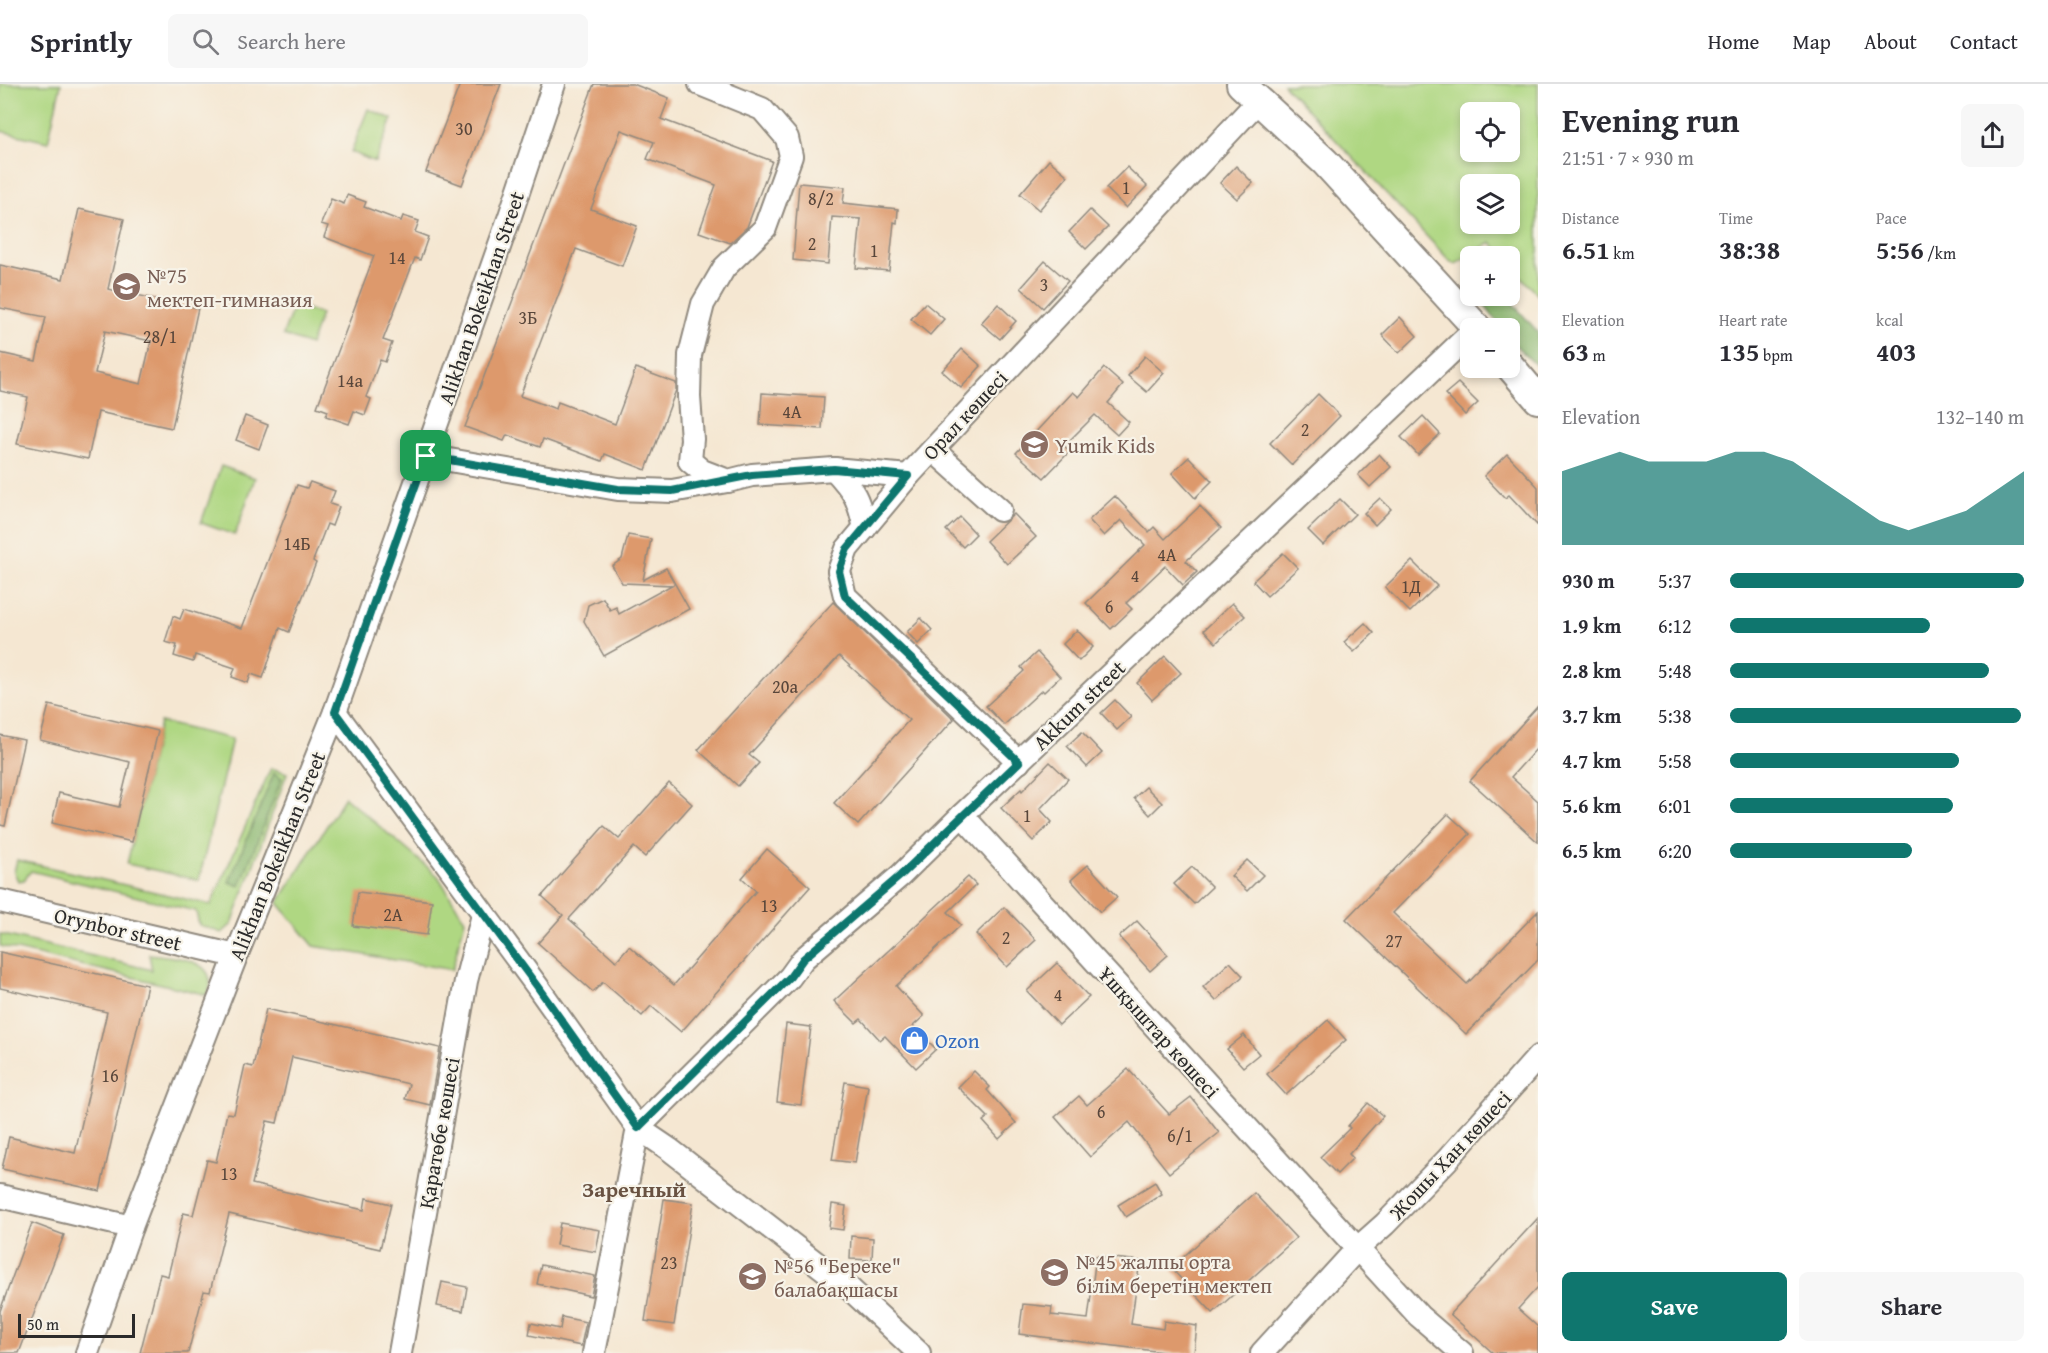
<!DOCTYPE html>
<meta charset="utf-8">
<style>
body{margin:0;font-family:"Gentium Book Plus",serif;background:#f7f7f7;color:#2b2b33;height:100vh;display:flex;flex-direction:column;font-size:22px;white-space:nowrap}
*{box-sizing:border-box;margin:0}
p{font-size:20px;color:#7c7c81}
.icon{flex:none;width:33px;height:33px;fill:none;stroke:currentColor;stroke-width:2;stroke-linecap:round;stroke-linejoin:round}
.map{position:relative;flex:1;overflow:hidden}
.drawer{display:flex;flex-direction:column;background:#fff;width:510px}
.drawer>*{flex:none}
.buttons{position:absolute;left:1460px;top:18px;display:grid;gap:12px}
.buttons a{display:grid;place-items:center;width:60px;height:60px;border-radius:9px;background:#fff;box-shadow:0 3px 9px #0003;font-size:30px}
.scale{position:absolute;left:18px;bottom:15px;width:117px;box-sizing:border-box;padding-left:6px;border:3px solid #2b2b2b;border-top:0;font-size:16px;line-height:21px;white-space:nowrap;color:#2b2b2b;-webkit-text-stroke:4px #f7f3e8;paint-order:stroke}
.pin{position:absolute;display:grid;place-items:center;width:51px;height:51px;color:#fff;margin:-26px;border-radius:12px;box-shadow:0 3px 9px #0006}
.round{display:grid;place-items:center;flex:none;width:63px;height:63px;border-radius:9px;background:#f7f7f7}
.summary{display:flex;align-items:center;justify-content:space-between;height:102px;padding:0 24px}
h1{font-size:33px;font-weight:800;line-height:45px}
.metrics{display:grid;grid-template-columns:repeat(3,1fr);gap:9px;height:102px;padding:6px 24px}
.metrics div{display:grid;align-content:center}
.metrics b{font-size:26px;font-weight:800}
.metrics small{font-size:16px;font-weight:400}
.metrics p{font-size:16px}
.chart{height:168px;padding:12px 24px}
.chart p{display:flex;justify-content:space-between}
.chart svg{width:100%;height:108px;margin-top:6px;fill:#0f766e;opacity:.7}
.action{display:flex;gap:12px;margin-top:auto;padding:12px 24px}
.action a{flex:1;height:69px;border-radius:9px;background:#0f766e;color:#fff;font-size:24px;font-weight:800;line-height:69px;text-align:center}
.action a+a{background:#f7f7f7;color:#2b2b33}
ul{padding:0 24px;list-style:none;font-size:20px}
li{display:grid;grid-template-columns:96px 72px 1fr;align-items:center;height:45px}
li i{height:15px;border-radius:8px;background:#0f766e}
header{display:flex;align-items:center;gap:36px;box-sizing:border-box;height:84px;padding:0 30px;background:#fff;border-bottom:2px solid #e1e1e2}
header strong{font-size:28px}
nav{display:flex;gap:33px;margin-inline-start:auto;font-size:21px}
.search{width:420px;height:54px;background:#f7f7f7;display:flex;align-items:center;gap:15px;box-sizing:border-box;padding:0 21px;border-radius:9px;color:#7c7c81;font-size:22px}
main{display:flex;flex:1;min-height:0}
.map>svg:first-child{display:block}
.green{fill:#afd782;stroke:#6d8156;stroke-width:1.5;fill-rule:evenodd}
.forest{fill:#8bb870;stroke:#5b724e;stroke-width:1.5}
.building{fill:#dd996c;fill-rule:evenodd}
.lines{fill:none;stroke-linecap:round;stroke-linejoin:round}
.minor-casing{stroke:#90897e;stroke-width:26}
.major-casing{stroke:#90897e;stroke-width:32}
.minor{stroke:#fff;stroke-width:22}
.major{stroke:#fff;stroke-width:28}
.route-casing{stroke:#fff;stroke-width:12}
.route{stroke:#0f766e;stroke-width:8}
.labels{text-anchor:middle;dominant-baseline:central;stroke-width:4.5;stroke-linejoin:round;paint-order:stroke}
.number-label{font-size:18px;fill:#58463b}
.education-label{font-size:21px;fill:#785e54;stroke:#f7f3e8;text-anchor:start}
.street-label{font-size:21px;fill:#2b2b2b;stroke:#f7f3e8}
.shop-label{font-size:21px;fill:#366cbe;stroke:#f7f3e8;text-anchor:start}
.neighbourhood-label{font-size:22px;font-weight:bold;fill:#695242;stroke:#f7f3e8}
</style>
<header>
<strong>Sprintly</strong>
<div class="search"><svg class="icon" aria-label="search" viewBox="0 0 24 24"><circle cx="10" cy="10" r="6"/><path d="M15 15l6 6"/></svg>Search here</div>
<nav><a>Home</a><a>Map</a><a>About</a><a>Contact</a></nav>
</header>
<main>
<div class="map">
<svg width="1538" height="1269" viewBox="0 0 1538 1269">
<rect width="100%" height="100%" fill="#f7f3e8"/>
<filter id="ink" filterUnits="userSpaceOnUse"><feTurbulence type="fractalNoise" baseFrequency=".0167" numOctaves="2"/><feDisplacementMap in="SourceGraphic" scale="12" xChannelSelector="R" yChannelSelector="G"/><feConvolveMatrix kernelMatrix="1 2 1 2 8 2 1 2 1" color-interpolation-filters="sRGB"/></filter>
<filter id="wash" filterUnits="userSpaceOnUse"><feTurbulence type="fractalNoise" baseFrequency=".008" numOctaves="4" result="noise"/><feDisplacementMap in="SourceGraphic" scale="24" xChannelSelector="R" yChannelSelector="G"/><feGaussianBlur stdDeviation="1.35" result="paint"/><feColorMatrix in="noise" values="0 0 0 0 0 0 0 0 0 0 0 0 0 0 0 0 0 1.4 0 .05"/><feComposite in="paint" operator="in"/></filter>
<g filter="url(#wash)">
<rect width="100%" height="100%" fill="#f5e7d2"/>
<g class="green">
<path d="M0,0H61L48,58L0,47Z"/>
<path d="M1283,0H1538V211L1509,179V172H1504L1491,158L1456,180L1451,178ZM1470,28H1509V68H1470ZM1470,100H1509V140H1470Z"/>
<path d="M368,25L392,35L375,78L351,68Z"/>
<path d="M294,221L321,230L310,261L283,251Z"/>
<path d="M221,382L255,394L235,451L201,439Z"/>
<path d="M160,638L232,655L199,796L127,780Z"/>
<path d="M271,684L287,689L232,840L222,849L199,841L196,827L31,787L24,796L18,797L14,788L17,776L211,821Z"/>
<path d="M345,713L438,792L465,836L452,886L314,862L278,819Z"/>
<path d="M0,850L152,886L149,870C167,873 208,873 210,897C211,901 209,907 208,911L0,862Z"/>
</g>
<g class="forest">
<path d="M1477,212H1506L1538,248V283L1512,258L1509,254V244H1502Z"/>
<path d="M274,689L282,694L240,802L229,798Z"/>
</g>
<g id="blocks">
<g class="building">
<path d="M460,0H501L462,101L426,88Z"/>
<path d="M594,0H633L669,14L661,35L772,77L747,143L730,159L699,148L716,101L647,75L654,58L621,46L591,125L637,142L622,182L576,165L520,312L556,325L558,318L615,340L636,284L676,299V306L646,386L605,370L602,377L543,355L540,363L507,351L504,357L465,343Z"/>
<path d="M1049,76L1068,92L1039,126L1020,110Z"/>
<path d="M1236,82L1253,99L1237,115L1220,99Z"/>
<path d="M1127,83L1147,102L1126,124L1106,104Z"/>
<path d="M799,99L845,103L843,119L898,125L897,139L894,138L889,187L856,184L861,135L832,133L828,180L793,176Z"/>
<path d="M347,111L366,118L364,123L401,137L403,132L419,137L415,148L428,153L420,176L415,174L383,256L392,259L385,278L380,276L366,313L371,315L365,331L354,327L349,340L326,332L328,327L317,323L374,172L324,153L328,142L321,140L331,115L344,120Z"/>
<path d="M79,125L124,135L108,205L198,224L172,344L98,328L88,375L17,360L28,313L0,307V269L36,277L46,233L0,224V181L63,195ZM105,247L151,257L141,300L95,289Z"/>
<path d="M1090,126L1108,143L1086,165L1069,148Z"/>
<path d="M1045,177L1068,197L1043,224L1021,204Z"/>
<path d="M925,219L944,235L930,251L911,235Z"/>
<path d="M998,220L1016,237L1000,255L981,239Z"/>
<path d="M1400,233L1417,252L1399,269L1382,251Z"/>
<path d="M962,265L981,282L961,304L942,287Z"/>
<path d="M1145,272L1164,289L1147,308L1128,292Z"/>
<path d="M1104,284L1123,301L1108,319L1129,338L1117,351L1095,331L1064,362L1070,367L1044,394L1016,369L1073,308L1079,313Z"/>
<path d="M1458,299L1478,319L1465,331L1445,310Z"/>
<path d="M762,309L824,313L822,345L760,341Z"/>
<path d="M1318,310L1340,332L1292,381L1270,359Z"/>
<path d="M245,332L268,341L259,365L236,356Z"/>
<path d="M1423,332L1440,350L1418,371L1401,353Z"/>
<path d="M1379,370L1391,383L1370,403L1358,391Z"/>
<path d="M1507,370L1538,403V442L1509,411L1505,414L1484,392Z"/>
<path d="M1189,373L1212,397L1195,414L1172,389Z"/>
<path d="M310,398L335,407L330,420L339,423L332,442L327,440L313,477L316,479L289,548L280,544L263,594L251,590L248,599L232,593L235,584L195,571L193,578L174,572L177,561L165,558L173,532L180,535L184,525L242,544L297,401L307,404Z"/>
<path d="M1115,412L1149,448L1154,443L1165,455L1200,422L1221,444L1186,477L1197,488L1183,501L1165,482L1126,519L1132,525L1111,545L1086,519L1145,461L1121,436L1104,452L1089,436Z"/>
<path d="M1380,414L1391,425L1375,441L1364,429Z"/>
<path d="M1340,415L1355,430L1323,461L1308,446Z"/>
<path d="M1014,430L1036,453L1007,480L986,457Z"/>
<path d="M960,433L976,450L963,463L946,446Z"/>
<path d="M628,451L651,455L643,496L666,484L689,525L604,572L584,537L588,521L603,514L610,526L616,523L619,530L672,501L622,499L612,482L622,475Z"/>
<path d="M1283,469L1298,484L1267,512L1253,497Z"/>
<path d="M1412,477L1437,502L1410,528L1385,503Z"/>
<path d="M833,518L954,635L858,741L834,719L909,636L839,572L749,671L759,679L738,702L698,666Z"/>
<path d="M1232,519L1245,532L1216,559L1204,546Z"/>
<path d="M921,534L932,546L918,560L907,548Z"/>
<path d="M1365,539L1374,549L1354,568L1344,558Z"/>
<path d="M1077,546L1093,563L1079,577L1063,560Z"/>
<path d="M1037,568L1060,593L1044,608L1042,606L1004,641L986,622L1024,587L1021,583Z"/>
<path d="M1165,572L1181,589L1152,616L1137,599Z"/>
<path d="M1115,616L1131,633L1117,646L1101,629Z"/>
<path d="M49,621L158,647L132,758L52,739L59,709L119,723L130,678L40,656Z"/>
<path d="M1538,622V663L1511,693L1538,717V758L1470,697Z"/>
<path d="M1082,648L1102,669L1087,683L1067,662Z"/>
<path d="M0,651L24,656L5,742L0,741Z"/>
<path d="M1050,678L1068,695L1040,725L1052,738L1033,757L1001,724L1021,705L1022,707Z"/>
<path d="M669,699L692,720L645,773L634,763L569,835L616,877L629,862L674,901L756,807L742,794L767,765L810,803L681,948L651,922L642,932L603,898L593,908L538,859L563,831L542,812L604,742L619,755Z"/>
<path d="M1146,703L1162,719L1150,731L1134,714Z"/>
<path d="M1448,730L1470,750L1393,829L1467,900L1538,827V876L1466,950L1346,835Z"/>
<path d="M1247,776L1263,791L1247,807L1231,792Z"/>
<path d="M1088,781L1117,813L1100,828L1071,796Z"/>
<path d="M1192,783L1212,803L1194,820L1174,800Z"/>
<path d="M968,793L976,801L948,828L961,841L896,902L924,932L913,942L936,965L916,984L885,952L880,956L861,935L856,939L834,917Z"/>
<path d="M358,808L432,817L427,851L353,842Z"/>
<path d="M1004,823L1036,856L1007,883L976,850Z"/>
<path d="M1137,837L1168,871L1150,887L1119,853Z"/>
<path d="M0,868L147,901L100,1107L2,1085L9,1053L75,1069L107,928L0,904Z"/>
<path d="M1230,878L1243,892L1216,917L1203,903Z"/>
<path d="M1057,879L1089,913L1059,941L1027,907Z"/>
<path d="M266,925L440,964L430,1021L405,1015L409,1000L292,973L277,1039L267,1037L252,1100L364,1126L366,1114L391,1120L380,1165L229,1130L210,1208L204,1207L188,1269H140L160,1190L168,1192L183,1129L193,1131L207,1076L216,1078L227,1029L234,1030L245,981L253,983Z"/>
<path d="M1328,936L1346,956L1286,1011L1267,990Z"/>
<path d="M786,940L811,943L801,1021L777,1018Z"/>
<path d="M1244,951L1259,970L1243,983L1227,965Z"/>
<path d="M1128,985L1169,1030L1191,1013L1219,1049L1169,1089L1129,1038L1090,1073L1055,1033L1079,1012L1087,1021Z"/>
<path d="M974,987L990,1003L987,1006L1016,1039L999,1055L983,1037L988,1033L958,1003Z"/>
<path d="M845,998L868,1002L855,1079L832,1076Z"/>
<path d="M1368,1019L1383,1032L1349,1070L1353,1074L1337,1090L1320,1073L1350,1044L1348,1042Z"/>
<path d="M1155,1098L1162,1110L1126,1133L1118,1121Z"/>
<path d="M1254,1109L1296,1154L1213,1229L1171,1184Z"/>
<path d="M664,1115L693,1119L674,1241L645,1237Z"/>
<path d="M832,1120L846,1122L843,1146L829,1144Z"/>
<path d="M1538,1134V1203L1518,1225L1538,1243V1269H1493L1450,1230Z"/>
<path d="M32,1139L64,1151L19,1269H0V1227Z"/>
<path d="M560,1139L600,1146L596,1168L556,1161Z"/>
<path d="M851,1152L873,1154L872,1176L850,1175Z"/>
<path d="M1096,1172L1140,1177L1131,1240L1163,1245L1164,1237L1197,1242L1194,1269H1171L1019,1250L1023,1220L1052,1223L1051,1231L1088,1235Z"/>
<path d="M541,1181L595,1192L591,1212L537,1200Z"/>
<path d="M442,1198L467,1203L463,1227L437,1222Z"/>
<path d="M562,1233L586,1238L581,1262L529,1251L531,1239L560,1245Z"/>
</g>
</g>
</g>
<g filter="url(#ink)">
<use href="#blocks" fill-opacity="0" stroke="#90897e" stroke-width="1.5"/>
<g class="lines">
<defs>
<g id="minor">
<path d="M700,0L762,25L787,54L791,72L765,144L724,184L703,220L690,271L689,313L692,355L690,377L702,387L728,397L752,391L834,385L908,392"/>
<path d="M933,366L1000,426"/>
<path d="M426,372L618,405L672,407L727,397"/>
<path d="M834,385C855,408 858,414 865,444"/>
<path d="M335,628L537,902L638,1044L669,1065L851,1206L919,1269"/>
<path d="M1019,678L845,512L839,487L847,465L908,392L1259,16"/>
<path d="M962,731L1419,1232L1462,1269"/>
<path d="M0,817L236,872"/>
<path d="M0,1112L131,1143"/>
<path d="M87,1269L131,1143L236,872L335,628L510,132L554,0"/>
<path d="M400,1269L466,897L483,831"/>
<path d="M594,1269L638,1044L790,893L803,875L900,792L962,731L1470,250"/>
<path d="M1262,1269L1358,1164L1385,1140L1447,1076L1538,973"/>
</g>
<g id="major">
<path d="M1241,0L1325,78L1477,244"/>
<path d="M1509,281L1538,315"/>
</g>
</defs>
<use href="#minor" class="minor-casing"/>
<use href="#major" class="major-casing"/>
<use href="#minor" class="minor"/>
<use href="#major" class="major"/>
</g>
</g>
<g class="lines" filter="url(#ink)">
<defs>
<path id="route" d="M426,372L618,405L672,407L752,391L834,385L908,392L847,465L839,487L845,512L1019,678L900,792L803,875L790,893L638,1044L537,902L335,628Z"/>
</defs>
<use href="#route" class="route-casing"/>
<use href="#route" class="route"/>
</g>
<defs>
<symbol id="school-disc" viewBox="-11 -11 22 22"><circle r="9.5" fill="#8d6e63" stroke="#f7f3e8"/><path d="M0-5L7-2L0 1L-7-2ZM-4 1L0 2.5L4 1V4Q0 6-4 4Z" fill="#fff"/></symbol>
<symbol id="shop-disc" viewBox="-11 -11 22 22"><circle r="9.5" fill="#3f7fe0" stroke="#f7f3e8"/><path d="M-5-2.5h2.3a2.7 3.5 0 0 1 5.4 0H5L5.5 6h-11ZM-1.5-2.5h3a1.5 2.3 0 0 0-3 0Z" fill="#fff"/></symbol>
</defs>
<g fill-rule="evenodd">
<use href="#school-disc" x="110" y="186" width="33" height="33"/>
<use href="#school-disc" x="1018" y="344" width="33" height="33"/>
<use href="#shop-disc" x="898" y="940" width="33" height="33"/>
<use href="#school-disc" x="1038" y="1172" width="33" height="33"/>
<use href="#school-disc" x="736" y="1176" width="33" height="33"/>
</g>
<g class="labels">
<g class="number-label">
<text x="464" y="44">30</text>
<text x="1126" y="103">1</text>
<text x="821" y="114">8/2</text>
<text x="812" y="159">2</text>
<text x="874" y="166">1</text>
<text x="397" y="173">14</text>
<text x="1044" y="200">3</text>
<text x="528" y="233">3Б</text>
<text x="160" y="252">28/1</text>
<text x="350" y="296">14а</text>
<text x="792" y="327">4А</text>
<text x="1305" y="345">2</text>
<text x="297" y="459">14Б</text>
<text x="1167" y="470">4А</text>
<text x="1135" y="491">4</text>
<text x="1411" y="502">1Д</text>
<text x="1109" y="522">6</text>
<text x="785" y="602">20а</text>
<text x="1027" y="731">1</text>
<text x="769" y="821">13</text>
<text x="393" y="830">2А</text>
<text x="1006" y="853">2</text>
<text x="1394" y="856">27</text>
<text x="1058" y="910">4</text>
<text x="110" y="991">16</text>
<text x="1101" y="1027">6</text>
<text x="1180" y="1051">6/1</text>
<text x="229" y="1089">13</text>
<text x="669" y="1178">23</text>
</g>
<g class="education-label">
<text x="147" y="191">№75<tspan x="147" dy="24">мектеп-гимназия</tspan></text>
<text x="1055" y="361">Yumik Kids</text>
<text x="1076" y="1177">№45 жалпы орта<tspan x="1076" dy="24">білім беретін мектеп</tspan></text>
<text x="774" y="1181">№56 "Береке"<tspan x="774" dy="24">балабақшасы</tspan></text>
</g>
<g class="street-label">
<text transform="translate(481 214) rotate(-71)">Alikhan Bokeikhan Street</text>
<text transform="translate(965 331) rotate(-47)">Орал көшесі</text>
<text transform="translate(1079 621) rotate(-44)">Akkum street</text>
<text transform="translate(277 772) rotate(-68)">Alikhan Bokeikhan Street</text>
<text transform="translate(118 845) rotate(13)">Orynbor street</text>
<text transform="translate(1159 948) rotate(48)">Ұшқыштар көшесі</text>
<text transform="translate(439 1049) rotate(-80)">Қаратөбе көшесі</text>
<text transform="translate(1450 1071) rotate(-47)">Жошы Хан көшесі</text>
</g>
<g class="shop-label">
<text x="935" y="956">Ozon</text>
</g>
<g class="neighbourhood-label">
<text x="634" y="1105">Заречный</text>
</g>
</g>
</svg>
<div class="buttons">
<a><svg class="icon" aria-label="locate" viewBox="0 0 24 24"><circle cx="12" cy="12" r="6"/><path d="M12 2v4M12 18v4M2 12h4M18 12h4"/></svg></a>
<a><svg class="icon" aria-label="layers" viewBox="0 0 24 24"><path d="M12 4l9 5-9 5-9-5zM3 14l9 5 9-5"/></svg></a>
<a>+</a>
<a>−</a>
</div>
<div class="scale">50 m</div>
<div class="pin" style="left:426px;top:372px;background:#1e9e55"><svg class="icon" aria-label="arrive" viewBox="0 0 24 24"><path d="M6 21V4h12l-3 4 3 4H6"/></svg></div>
</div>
<section class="drawer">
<div class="summary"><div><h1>Evening run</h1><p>21:51 · 7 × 930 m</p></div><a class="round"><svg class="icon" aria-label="share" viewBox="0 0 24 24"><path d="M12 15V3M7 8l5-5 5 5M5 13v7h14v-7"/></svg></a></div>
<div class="metrics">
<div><p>Distance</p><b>6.51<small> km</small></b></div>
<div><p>Time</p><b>38:38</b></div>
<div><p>Pace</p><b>5:56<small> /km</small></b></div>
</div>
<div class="metrics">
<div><p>Elevation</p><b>63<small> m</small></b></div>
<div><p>Heart rate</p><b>135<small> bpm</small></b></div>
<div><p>kcal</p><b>403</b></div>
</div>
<div class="chart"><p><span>Elevation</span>132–140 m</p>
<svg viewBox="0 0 160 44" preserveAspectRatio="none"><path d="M0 44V14L10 10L20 6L30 10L40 10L50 10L60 6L70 6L80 10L90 18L100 26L110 34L120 38L130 34L140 30L150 22L160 14V44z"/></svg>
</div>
<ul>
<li><b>930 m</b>5:37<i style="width:100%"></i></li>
<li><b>1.9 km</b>6:12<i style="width:68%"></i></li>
<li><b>2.8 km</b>5:48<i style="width:88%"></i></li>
<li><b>3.7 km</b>5:38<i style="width:99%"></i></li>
<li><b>4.7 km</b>5:58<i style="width:78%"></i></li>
<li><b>5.6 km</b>6:01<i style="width:76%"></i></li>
<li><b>6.5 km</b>6:20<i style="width:62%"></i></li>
</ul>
<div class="action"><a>Save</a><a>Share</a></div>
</section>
</main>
